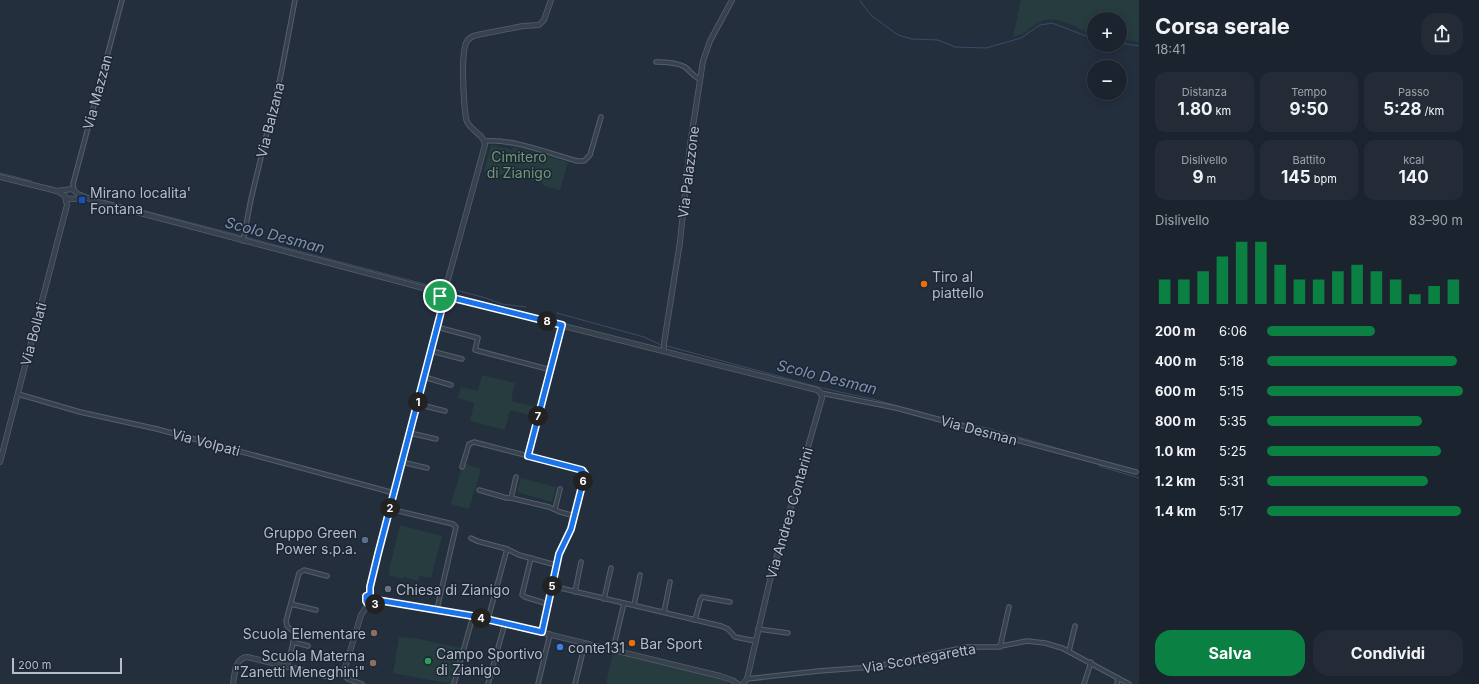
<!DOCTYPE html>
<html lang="it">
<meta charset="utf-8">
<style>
body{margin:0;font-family:Inter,sans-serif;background:#242b36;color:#f1f3f6;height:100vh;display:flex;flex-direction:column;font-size:15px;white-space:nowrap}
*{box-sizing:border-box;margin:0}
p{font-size:13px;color:#a0a4aa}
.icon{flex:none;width:22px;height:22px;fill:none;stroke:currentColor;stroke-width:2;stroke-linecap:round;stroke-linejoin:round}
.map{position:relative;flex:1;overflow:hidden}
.sheet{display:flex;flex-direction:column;background:#1b232e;width:340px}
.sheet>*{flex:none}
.tools{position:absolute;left:1087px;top:12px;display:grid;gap:8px}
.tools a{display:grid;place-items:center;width:40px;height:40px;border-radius:50%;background:#1b232e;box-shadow:0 2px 10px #0003,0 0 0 1px #39404a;font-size:20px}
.scale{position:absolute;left:12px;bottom:10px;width:110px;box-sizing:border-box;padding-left:4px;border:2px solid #b4bcc9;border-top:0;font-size:11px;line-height:14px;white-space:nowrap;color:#b4bcc9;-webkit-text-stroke:3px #1d2633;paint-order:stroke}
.pin{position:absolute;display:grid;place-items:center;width:34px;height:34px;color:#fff;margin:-17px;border:2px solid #fff;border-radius:50%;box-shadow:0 1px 4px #0007}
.km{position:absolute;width:20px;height:20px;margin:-10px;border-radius:50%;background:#222;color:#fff;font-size:11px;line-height:20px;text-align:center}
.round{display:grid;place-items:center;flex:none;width:42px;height:42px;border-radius:16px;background:#242b36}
.summary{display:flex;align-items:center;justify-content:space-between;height:68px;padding:0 16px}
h1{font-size:22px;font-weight:700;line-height:30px}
.figures{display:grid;grid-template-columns:repeat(3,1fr);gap:6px;height:68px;padding:4px 16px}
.figures div{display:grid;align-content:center;border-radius:10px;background:#242b36;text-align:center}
.figures b{font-size:17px;font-weight:700}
.figures small{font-size:11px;font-weight:400}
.figures p{font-size:11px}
.chart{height:112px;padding:8px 16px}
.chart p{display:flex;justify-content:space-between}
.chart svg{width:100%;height:72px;margin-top:4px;stroke:#0b8043;stroke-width:6}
.cta{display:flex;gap:8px;margin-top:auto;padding:8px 16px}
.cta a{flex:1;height:46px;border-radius:16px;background:#0b8043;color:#fff;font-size:16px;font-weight:700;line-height:46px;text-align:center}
.cta a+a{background:#242b36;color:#f1f3f6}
ul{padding:0 16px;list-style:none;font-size:13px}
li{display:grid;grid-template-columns:64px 48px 1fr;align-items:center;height:30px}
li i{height:10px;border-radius:5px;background:#0b8043}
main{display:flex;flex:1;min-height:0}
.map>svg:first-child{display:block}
.green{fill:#263c3f}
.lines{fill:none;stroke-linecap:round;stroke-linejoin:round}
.stream{stroke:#394c67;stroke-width:1}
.minor-casing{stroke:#565f6c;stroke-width:5.5}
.tertiary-casing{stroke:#565f6c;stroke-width:6}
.minor{stroke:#38414e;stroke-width:3.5}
.tertiary{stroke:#38414e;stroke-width:4.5}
.route-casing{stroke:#fff;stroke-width:8}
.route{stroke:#1a73e8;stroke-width:5}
.transit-dot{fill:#1a4fb4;stroke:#1d2633;stroke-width:1.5}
.food-dot{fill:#e8710a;stroke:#1d2633;stroke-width:1.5}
.service-dot{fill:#5c6f8a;stroke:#1d2633;stroke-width:1.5}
.worship-dot{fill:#6b7280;stroke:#1d2633;stroke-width:1.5}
.education-dot{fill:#8d6e63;stroke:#1d2633;stroke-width:1.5}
.shop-dot{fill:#3f7fe0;stroke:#1d2633;stroke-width:1.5}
.leisure-dot{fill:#2e9e5b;stroke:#1d2633;stroke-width:1.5}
.labels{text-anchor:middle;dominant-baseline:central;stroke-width:3;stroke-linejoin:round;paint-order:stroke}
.street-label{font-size:14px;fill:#b4bcc9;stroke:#1d2633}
.park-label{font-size:14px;fill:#6b9a76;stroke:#1d2633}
.poi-label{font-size:14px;fill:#b4bcc9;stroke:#1d2633;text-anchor:start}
.water-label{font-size:15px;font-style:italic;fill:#7c92b1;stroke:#1d2633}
</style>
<main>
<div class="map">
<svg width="1139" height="684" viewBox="0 0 1139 684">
<rect width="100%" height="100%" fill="#242f3e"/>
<g class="green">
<path d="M1021,0H1139V42L1120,39V19H1094V35C1077,29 1056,12 1038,23C1027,29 1026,34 1013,37Z"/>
<path d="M491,145L512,150L513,147L568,162L560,190L544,186V184L524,178L523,180L484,171Z"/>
<path d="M482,375L515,383L511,401L536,407L533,416L510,410L505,430L470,421L474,403L458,398L461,387L478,391Z"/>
<path d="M463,463L481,469L469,509L451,504Z"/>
<path d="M521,478L556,487L552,502L517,492Z"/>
<path d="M400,525L442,536L431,578L419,576L418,581L404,577L403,579L388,575Z"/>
<path d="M399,637L419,639L462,648L452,684L393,673Z"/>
<path d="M613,653L728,681L727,684H606Z"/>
</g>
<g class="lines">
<g class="stream">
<path d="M860,0L863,5L872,16L898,35L912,39L938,40L955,47L986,48L1021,38L1040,25L1052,23L1094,39"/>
<path d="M1120,43L1139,46"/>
<path d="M0,173L31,181"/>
<path d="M103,200L242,236"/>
<path d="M245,237L436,287H443"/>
<path d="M448,288L486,298L502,304L526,307"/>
<path d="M557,313L644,337L661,345"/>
<path d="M667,346L826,389L872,399L961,423L987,428L1077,454"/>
<path d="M1099,466L1139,478"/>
</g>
<defs>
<g id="minor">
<path d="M656,62C664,62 678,63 685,67C690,71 694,77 700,79"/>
<path d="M485,141C510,138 552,154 577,161H584L590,155L601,117"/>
<path d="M74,190L73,184L122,0"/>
<path d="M243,241L251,199L281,74L295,0"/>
<path d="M437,327L478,338L475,350L551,370"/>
<path d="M431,351L462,359"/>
<path d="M424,377L451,385"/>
<path d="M821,393L896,408L1136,472"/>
<path d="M18,394L80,412L157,429L394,493"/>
<path d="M417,404L445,411"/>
<path d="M410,433L436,439"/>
<path d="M527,456L562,325"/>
<path d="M402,462L427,468"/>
<path d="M462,467L469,444L474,442L575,468L582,470L585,474L571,529L559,554L542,632"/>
<path d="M479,490L507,498H511L549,507L560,512L575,516"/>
<path d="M511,498L516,477"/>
<path d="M390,509L453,524L456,527L437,609"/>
<path d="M555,509L560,489"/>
<path d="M471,538L477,541L507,549L519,555L556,565"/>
<path d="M531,558L522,595L525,597L548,604"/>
<path d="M552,586L721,626L728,629L735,637L756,641"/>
<path d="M575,592L581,562"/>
<path d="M604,599L611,568"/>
<path d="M291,604L316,610"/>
<path d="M634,605L640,575"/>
<path d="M664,612L670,582"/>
<path d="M488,619L507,549"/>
<path d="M695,620L700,601L702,597L730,602"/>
<path d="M758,629L788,633"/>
<path d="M293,642L308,646"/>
<path d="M1000,647L1009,607"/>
<path d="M613,650L624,603"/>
<path d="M1069,651L1075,626"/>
<path d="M287,666L295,636V633L287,626L286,621L299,573L304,570L327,576"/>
<path d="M342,673L348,679L362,684"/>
<path d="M747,679L819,671L873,667L966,647H996L1027,641L1045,643L1062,648L1129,684"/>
<path d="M454,684L473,616"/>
<path d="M488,684L505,623"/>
<path d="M538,684L550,634"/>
<path d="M575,684L585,643"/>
<path d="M1084,684L1091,662"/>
<path d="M1117,684L1118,678"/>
</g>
<g id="tertiary">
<path d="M0,177L57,191L65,196L67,205L0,462"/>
<path d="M57,191L72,189L78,194L95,201L431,290C440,294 444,298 442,308L378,554L371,587L370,594"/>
<path d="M66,198C71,200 78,198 83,198"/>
<path d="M440,296L449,297L817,390L821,393L822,398L770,580L747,679L743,684"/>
<path d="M440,296L444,294L485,145C484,133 469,131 466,119C464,105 460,52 467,41C469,38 473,36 477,35L523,26L539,25L544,20L551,0"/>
<path d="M664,351V343L680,242L690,145L703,61L710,41L732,0"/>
<path d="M370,594L366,598L368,604L373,605L377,600"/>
<path d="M377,600L473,616L720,676L732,680L738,684"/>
<path d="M233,684C235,674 234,659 247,657L326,676C335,677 341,675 345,668L361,615L368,604"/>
</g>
</defs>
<use href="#minor" class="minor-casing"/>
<use href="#tertiary" class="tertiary-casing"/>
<use href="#minor" class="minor"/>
<use href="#tertiary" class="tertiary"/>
</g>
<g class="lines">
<defs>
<path id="route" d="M440,296L449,297L562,325L528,456L582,470L585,474L571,529L559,554L542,632L473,616L377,600C374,606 369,607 366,601V596L370,594V587L378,554L442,308L443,301Z"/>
</defs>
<use href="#route" class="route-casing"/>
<use href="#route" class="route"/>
</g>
<rect class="transit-dot" x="78" y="196" width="8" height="8" rx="2"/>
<g class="food-dot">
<circle cx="924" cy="284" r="4"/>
<circle cx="632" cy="643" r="4"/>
</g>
<circle class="service-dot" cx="365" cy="540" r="4"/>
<circle class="worship-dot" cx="388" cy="589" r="4"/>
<g class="education-dot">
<circle cx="374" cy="633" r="4"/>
<circle cx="373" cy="663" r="4"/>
</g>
<circle class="shop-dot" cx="560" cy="647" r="4"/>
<circle class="leisure-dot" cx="428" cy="661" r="4"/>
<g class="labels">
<g class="street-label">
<text transform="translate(97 92) rotate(-75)">Via Mazzan</text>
<text transform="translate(270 120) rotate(-76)">Via Balzana</text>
<text transform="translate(688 172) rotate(-83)">Via Palazzone</text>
<text transform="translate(33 334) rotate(-75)">Via Bollati</text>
<text transform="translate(979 430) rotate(15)">Via Desman</text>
<text transform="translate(206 442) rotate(15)">Via Volpati</text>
<text transform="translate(789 513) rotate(-74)">Via Andrea Contarini</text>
<text transform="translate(919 658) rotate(-10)">Via Scortegaretta</text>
</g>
<g class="park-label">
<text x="519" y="156">Cimitero<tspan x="519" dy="16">di Zianigo</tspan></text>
</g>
<g class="poi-label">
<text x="90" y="192">Mirano localita'<tspan x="90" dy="16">Fontana</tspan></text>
<text x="932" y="276">Tiro al<tspan x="932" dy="16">piattello</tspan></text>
<text x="357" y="532" text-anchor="end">Gruppo Green<tspan x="357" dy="16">Power s.p.a.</tspan></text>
<text x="396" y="589">Chiesa di Zianigo</text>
<text x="366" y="633" text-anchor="end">Scuola Elementare</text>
<text x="640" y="643">Bar Sport</text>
<text x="568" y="647">conte131</text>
<text x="436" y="653">Campo Sportivo<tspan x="436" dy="16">di Zianigo</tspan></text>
<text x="365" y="655" text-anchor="end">Scuola Materna<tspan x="365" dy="16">"Zanetti Meneghini"</tspan></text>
</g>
<g class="water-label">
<text transform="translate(275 235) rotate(15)">Scolo Desman</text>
<text transform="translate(827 377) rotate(14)">Scolo Desman</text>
</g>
</g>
</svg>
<div class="tools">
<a>+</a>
<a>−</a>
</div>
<div class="scale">200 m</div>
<div class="pin" style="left:440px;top:296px;background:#1e9e55"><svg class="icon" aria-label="arrive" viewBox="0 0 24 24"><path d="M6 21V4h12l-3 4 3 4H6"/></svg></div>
<b class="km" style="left:418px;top:402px">1</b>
<b class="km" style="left:390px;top:508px">2</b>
<b class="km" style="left:375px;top:604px">3</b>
<b class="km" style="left:481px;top:618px">4</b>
<b class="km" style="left:552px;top:586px">5</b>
<b class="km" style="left:583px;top:481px">6</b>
<b class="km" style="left:538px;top:416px">7</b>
<b class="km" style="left:547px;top:321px">8</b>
</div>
<section class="sheet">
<div class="summary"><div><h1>Corsa serale</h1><p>18:41</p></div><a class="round"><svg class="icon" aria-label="share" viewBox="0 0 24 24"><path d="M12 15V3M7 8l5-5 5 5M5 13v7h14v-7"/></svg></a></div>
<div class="figures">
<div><p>Distanza</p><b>1.80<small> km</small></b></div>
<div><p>Tempo</p><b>9:50</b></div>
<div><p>Passo</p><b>5:28<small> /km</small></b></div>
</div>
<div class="figures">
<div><p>Dislivello</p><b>9<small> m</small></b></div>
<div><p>Battito</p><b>145<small> bpm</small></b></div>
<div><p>kcal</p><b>140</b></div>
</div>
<div class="chart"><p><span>Dislivello</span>83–90 m</p>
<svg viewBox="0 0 160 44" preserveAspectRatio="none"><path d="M5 44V29M15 44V29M25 44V24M35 44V15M45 44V6M55 44V6M65 44V20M75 44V29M85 44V29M95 44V24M105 44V20M115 44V24M125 44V29M135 44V38M145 44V33M155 44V29"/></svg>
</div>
<ul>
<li><b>200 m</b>6:06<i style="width:55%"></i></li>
<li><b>400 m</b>5:18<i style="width:97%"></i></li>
<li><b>600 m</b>5:15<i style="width:100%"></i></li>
<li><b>800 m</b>5:35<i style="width:79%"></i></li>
<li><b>1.0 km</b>5:25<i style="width:89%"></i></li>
<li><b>1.2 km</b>5:31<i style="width:82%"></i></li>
<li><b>1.4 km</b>5:17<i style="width:99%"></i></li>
</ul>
<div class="cta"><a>Salva</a><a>Condividi</a></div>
</section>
</main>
